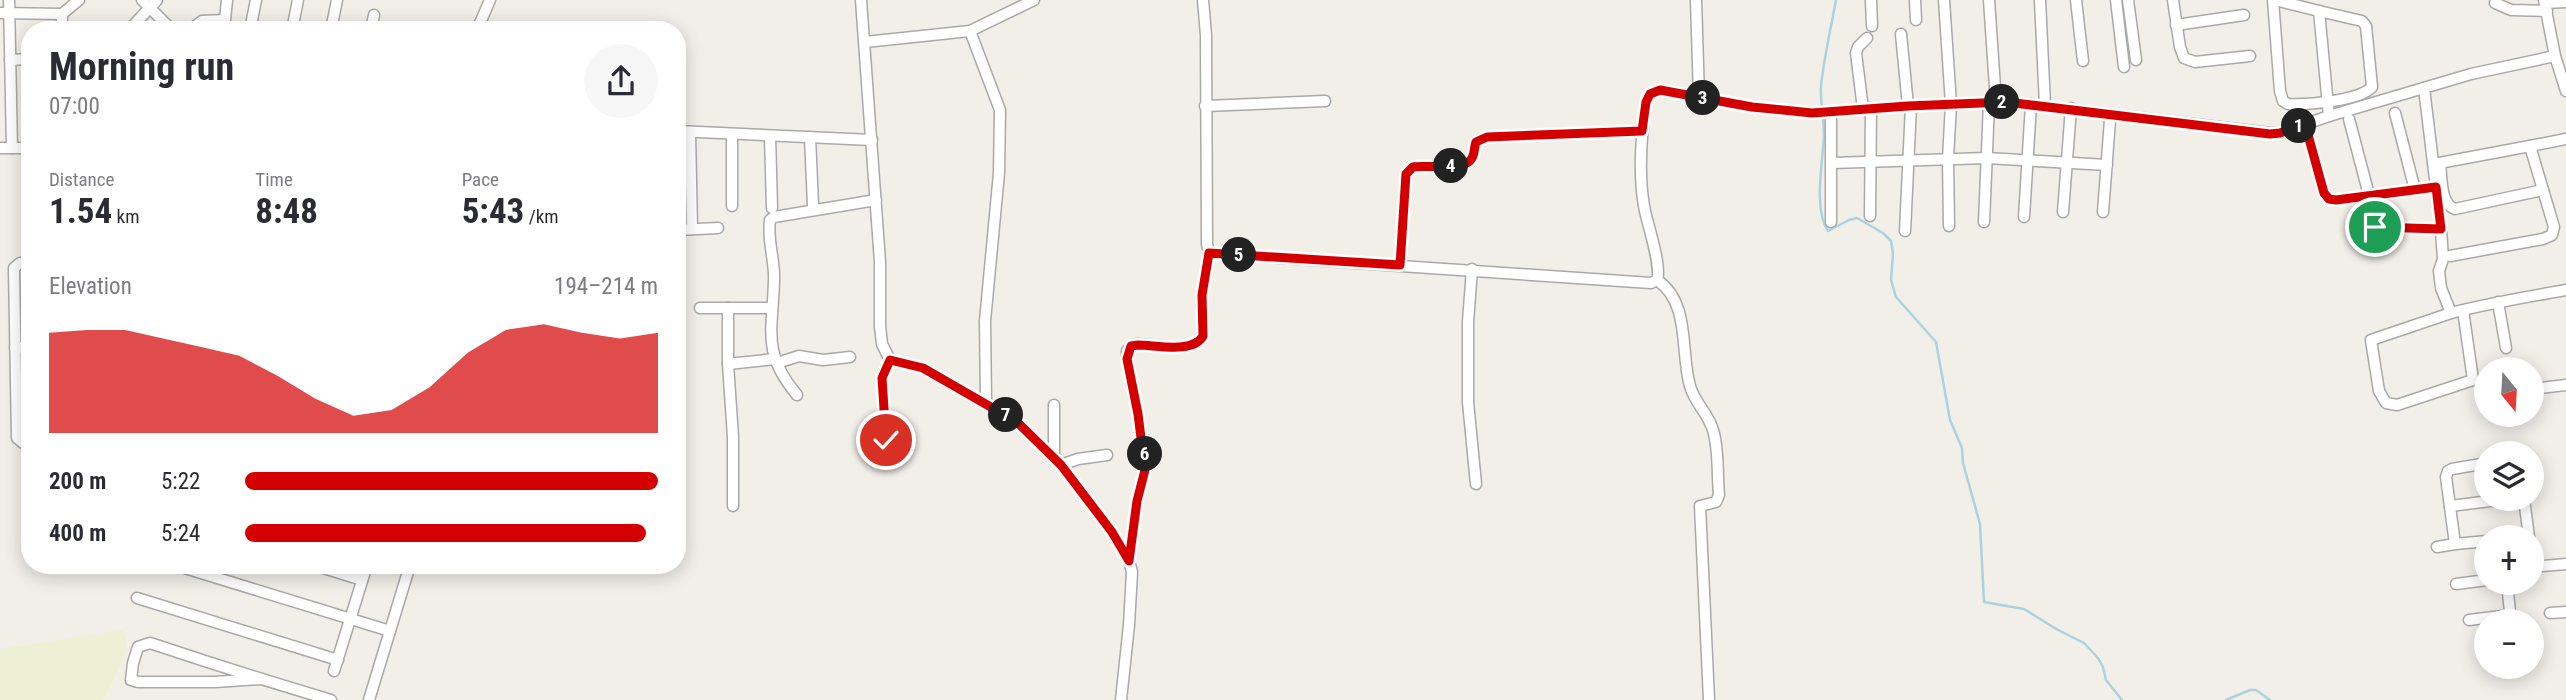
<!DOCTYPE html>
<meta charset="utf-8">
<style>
body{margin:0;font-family:"Roboto Condensed",sans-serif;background:#f7f7f7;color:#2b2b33;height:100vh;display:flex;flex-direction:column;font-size:26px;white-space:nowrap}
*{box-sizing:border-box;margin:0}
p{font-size:23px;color:#7c7c81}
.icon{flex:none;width:38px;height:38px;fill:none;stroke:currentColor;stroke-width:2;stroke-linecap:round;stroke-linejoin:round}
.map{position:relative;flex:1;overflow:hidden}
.side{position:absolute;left:21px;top:21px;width:665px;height:553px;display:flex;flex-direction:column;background:#fff;border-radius:28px;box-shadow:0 4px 18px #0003}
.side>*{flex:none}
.needle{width:46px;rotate:162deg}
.controls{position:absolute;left:2474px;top:357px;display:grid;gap:14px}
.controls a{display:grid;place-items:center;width:70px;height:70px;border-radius:50%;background:#fff;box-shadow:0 4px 18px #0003;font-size:35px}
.pin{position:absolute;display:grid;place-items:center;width:60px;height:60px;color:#fff;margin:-30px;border:4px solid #fff;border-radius:50%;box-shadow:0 2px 7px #0007}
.km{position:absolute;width:35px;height:35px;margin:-18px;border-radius:50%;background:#222;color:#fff;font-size:19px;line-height:35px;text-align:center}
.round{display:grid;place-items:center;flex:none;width:74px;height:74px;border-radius:37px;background:#f7f7f7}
.summary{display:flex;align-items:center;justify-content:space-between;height:119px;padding:0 28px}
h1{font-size:38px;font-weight:700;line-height:52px}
.metrics{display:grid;grid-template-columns:repeat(3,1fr);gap:10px;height:119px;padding:7px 28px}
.metrics div{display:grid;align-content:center}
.metrics b{font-size:35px;font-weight:700}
.metrics small{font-size:19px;font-weight:400}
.metrics p{font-size:19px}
.chart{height:196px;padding:14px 28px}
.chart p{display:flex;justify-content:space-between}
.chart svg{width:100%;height:126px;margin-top:7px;fill:#d40000;opacity:.7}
ul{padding:0 28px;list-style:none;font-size:23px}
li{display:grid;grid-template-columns:112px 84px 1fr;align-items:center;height:52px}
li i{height:18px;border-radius:9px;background:#d40000}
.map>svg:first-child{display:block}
.farmland{fill:#eef0d5}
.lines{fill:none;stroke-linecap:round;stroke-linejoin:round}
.stream{stroke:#aad3df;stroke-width:2.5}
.minor-casing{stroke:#a9a9a9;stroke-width:13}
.minor{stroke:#fff;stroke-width:10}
.route-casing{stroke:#fff;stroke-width:14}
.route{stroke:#d40000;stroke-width:9}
</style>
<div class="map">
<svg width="2566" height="700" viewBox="0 0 2566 700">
<rect width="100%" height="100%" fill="#f2efe9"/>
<path class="farmland" d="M123,630L128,651L103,700H0V649Z"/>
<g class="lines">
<g class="stream">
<path d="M1836,0C1831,28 1824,57 1821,86C1820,102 1824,119 1824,135C1823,161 1813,209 1828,231L1849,220L1857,218L1883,233L1891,241L1893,254L1891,280L1896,297L1936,342L1950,420L1962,448L1963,463L1980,524L1984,602L2024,609L2058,630L2084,643L2098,658L2103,667L2106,680L2122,700"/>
<path d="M2226,700L2250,690H2256L2270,700"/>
</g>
<defs>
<g id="minor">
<path d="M9,0L12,148"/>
<path d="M142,0L172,30"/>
<path d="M861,0L880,262V326L882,344L890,360L923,368L1017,422L1061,465L1112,532L1129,561L1132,572L1129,625L1121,700"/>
<path d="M1203,0L1206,35L1207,244L1209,253L1651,283L1657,280C1662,265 1647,224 1644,206C1638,171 1641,136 1646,102L1650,94L1660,90L1752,107L1812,113L1908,106L2006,102L2270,133H2280L2329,116L2471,74L2555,56"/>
<path d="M1696,0L1699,97"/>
<path d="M1871,0L1872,26"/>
<path d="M1915,0L1916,20"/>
<path d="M1944,0L1951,104L1948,159L1949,226"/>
<path d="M1989,0L1996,102"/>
<path d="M2040,0L2045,105"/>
<path d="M2076,0L2083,61"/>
<path d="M2116,0L2124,67"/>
<path d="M2128,0L2136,60"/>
<path d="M2173,0L2180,47L2184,58L2195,62L2250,56"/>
<path d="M2273,0L2280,91L2283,101L2288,104C2307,105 2359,101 2372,87L2366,26L2362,21L2319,11"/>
<path d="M2275,0L2319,11L2329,116"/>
<path d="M2544,0L2555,56L2566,91"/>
<path d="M2495,3L2511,10L2547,11"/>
<path d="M2545,3L2566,2"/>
<path d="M0,13L62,14L79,0"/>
<path d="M2176,25L2244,15"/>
<path d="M62,30V14"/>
<path d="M129,30L157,0"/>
<path d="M190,30L202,21L225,20L227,0"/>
<path d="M250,30L256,0"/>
<path d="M292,30L298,0"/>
<path d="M331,30L337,0"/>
<path d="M371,30L374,15"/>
<path d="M477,30L490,0"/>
<path d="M970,31L1000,110L999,173L985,321L986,403"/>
<path d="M1901,34L1908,106"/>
<path d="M865,42L970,31L1034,0"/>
<path d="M10,60L30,59"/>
<path d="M2424,88L2441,229L2443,259L2439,271L2441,288L2451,313"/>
<path d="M1205,106L1325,101"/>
<path d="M1863,109L1856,53L1858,47L1867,38"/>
<path d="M1831,112V222"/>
<path d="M2349,119L2369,195"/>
<path d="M2305,123L2324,193L2329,199L2336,200L2415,190L2395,113"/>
<path d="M677,131L872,140"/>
<path d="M690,132L692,229"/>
<path d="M732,134V206"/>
<path d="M770,136L772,208"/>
<path d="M810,137L813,205"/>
<path d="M0,148H30"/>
<path d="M1832,163L1987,158L2107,165"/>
<path d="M2434,164L2530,146"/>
<path d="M2440,164C2442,178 2440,204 2455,209L2543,190"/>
<path d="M2063,212L2071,108"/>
<path d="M2103,212L2110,120"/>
<path d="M1870,216L1871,108"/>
<path d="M2024,217L2031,104"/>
<path d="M1984,222L1989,103"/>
<path d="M2375,227L2441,229"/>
<path d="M677,230L718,228"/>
<path d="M1905,231L1911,106"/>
<path d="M2450,256L2543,239L2552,235L2554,227L2530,146L2566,139"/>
<path d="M30,263H20L14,268L17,438L23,443L30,444"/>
<path d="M1400,265L1406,174L1413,167C1426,165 1466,171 1472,158C1475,153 1474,147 1476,142L1487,137L1642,131"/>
<path d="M1472,269L1468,322V402L1476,484"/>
<path d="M1657,280C1691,303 1680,352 1690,386C1694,402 1708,413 1713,430C1719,449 1717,474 1719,495L1716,502L1700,506L1709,700"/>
<path d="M2498,302L2506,348"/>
<path d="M700,308H772"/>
<path d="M728,308V364"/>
<path d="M2463,310L2473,380L2397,405L2386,403L2379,391L2371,340L2451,313C2489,303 2527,297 2566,290"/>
<path d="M15,348L30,347"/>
<path d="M777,363L799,356L823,360L850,357"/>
<path d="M2532,389L2566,385"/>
<path d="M797,395C761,352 773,330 774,280C775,260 767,241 770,220L774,217L876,200"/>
<path d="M886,440L882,378L890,360"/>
<path d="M1054,457V405"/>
<path d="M1061,465L1078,459L1107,455"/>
<path d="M2524,499L2529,537"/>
<path d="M733,506V437L728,364L775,359"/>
<path d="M2450,506L2507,499"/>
<path d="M2517,537L2528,535"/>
<path d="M2455,544L2487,541"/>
<path d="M2437,547L2455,544L2446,477L2448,471L2452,469L2487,463"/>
<path d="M1129,561L1137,501L1145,470L1138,414L1127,359V351L1131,346L1138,344C1156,345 1193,354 1203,336L1202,295L1209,253"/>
<path d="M175,565L390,631"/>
<path d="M314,565L362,580"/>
<path d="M2532,567L2566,564"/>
<path d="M2507,583L2511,621"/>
<path d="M2456,584L2487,580"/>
<path d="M137,598L338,660"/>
<path d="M2550,613L2566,612"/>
<path d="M2469,620L2510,615"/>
<path d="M334,671L367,565"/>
<path d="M261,679L215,682H138L131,680L133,663L138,647L150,643C210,663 270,682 331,700"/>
<path d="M369,700L410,565"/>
</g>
</defs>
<use href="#minor" class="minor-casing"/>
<use href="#minor" class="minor"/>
</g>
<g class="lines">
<defs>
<path id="route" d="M886,440L882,378L890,360L923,368L1017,422L1061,465L1112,532L1129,561L1137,501L1145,470L1138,414L1127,359L1131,346L1138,345C1156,345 1193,354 1203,336L1202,295L1209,253L1400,265L1406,174L1413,167C1426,165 1466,171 1472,158C1475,153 1474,147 1476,142L1487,137L1642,131L1646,102L1650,94L1660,90L1752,107L1812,113L1908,106L2006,102L2270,134L2280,133L2305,124L2324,193L2329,199L2336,200L2436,187L2441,229L2375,227"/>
</defs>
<use href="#route" class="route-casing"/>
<use href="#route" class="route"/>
</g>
</svg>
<div class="controls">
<a><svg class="needle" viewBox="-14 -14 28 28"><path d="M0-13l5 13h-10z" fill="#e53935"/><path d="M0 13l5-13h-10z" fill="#7c7c81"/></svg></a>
<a><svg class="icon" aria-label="layers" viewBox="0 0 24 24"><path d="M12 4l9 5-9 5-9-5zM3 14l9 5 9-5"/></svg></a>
<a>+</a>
<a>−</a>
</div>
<div class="pin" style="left:2375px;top:227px;background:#1e9e55"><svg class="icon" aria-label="arrive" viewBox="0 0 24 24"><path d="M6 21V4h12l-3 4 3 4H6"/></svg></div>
<div class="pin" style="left:886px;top:440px;background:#d93025"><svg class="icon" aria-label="check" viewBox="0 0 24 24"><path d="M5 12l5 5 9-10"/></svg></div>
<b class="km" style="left:2299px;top:126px">1</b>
<b class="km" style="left:2002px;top:102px">2</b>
<b class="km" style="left:1703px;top:98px">3</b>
<b class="km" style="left:1451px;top:166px">4</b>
<b class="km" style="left:1239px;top:255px">5</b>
<b class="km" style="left:1145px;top:454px">6</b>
<b class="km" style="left:1006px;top:415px">7</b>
<section class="side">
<div class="summary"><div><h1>Morning run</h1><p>07:00</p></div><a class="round"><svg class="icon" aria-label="share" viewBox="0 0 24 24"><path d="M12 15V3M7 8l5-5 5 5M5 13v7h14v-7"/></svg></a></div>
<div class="metrics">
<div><p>Distance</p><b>1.54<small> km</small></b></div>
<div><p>Time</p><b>8:48</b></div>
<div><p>Pace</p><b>5:43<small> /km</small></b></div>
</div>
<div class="chart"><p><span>Elevation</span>194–214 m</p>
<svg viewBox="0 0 160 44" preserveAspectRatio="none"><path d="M0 44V9L10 8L20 8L30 11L40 14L50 17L60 24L70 32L80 38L90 36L100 28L110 16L120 8L130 6L140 9L150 11L160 9V44z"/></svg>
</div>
<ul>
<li><b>200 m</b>5:22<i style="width:100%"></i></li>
<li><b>400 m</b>5:24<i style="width:97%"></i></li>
</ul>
</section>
</div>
